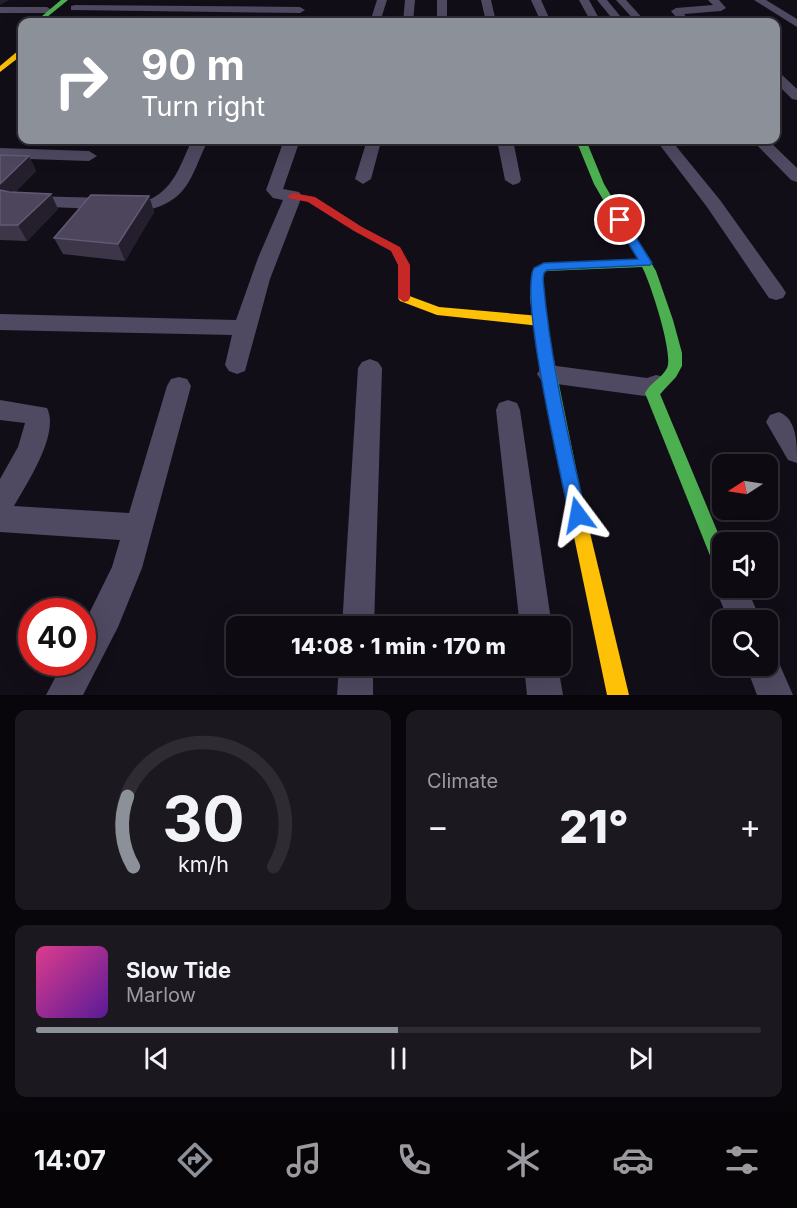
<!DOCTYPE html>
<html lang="en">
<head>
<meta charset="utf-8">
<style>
  :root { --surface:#0e0a12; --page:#1c1820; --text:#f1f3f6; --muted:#9b9a9f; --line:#2e2b32; --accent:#8c9099 }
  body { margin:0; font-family:Inter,sans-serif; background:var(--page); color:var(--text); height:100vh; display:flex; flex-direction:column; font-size:22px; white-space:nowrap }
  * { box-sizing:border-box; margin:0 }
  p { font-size:20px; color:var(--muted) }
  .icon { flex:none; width:33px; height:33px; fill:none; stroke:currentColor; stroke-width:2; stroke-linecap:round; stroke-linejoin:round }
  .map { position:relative; height:695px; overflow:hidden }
  .panel { display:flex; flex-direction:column; gap:15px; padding:15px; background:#08060a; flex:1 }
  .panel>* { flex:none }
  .banner { position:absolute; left:18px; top:18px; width:762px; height:126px; border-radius:12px; box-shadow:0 6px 24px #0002,0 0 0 2px var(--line); background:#8c9099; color:#fff; overflow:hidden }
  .needle { width:39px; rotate:258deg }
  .fabs { position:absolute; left:712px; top:454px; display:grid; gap:12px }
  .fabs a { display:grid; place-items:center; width:66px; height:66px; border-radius:12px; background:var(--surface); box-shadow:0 6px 24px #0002,0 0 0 2px var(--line); font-size:30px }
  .speed { position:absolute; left:18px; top:598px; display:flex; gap:12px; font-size:30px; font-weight:700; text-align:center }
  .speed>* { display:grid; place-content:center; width:78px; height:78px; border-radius:50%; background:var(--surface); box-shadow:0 6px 24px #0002,0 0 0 2px var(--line); line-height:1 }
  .speed .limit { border:9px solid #d22; background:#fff; color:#111 }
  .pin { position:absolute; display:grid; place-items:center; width:51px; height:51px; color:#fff; margin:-26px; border:3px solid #fff; border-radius:50%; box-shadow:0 2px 6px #0007 }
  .me { position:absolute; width:66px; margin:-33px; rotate:347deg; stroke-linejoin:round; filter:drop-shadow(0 0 4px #0008) }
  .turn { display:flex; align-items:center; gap:21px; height:126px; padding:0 24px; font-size:27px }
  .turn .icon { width:78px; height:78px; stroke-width:2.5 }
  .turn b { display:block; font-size:42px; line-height:51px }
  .big { font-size:45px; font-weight:800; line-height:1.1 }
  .panel .tile { flex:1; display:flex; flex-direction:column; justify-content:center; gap:9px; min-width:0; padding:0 21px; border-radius:12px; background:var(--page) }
  .panel .dial { align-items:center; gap:0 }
  .dial svg { height:156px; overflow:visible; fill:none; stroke:var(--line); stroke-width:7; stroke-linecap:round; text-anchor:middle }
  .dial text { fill:var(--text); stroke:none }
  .song { display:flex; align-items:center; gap:18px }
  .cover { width:72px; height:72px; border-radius:9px; background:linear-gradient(135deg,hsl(330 70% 55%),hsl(270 70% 35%)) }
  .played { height:6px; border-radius:3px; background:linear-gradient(90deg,var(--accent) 50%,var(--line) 50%) }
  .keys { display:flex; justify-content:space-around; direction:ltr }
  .heat { display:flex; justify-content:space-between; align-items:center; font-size:33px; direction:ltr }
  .panel .tiles { flex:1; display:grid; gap:15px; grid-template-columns:1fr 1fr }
  .tile:last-child { grid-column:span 2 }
  .trip { position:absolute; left:226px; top:616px; width:345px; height:60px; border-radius:12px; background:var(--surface); box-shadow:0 6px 24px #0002,0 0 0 2px var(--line); font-weight:800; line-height:60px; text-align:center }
  .dock { display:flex; height:96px; justify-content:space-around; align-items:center; background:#060407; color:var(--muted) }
  .dock .icon { width:42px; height:42px }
  .dock .current { color:var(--accent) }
  .dock b { font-size:27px; color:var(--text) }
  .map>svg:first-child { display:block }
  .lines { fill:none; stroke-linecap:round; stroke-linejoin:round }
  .street { fill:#4f4961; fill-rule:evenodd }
  .fast { fill:#4caf50; fill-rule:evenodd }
  .slow { fill:#ffc107; fill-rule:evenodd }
  .jam { fill:#c62828; fill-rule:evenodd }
  .wall { fill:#3d3649 }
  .shaded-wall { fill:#251f2d }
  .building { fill:#4d455c; stroke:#635976; stroke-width:1.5 }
  .route { fill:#1a73e8; stroke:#114b97; stroke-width:1.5 }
</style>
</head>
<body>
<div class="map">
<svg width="797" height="695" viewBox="0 0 797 695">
  <rect width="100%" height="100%" fill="#120e18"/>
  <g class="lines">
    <g class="street">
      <polygon points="377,0 387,0 380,22 370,22"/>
      <polygon points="405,0 415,0 413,22 403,22"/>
      <rect x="437" y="0" width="10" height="22"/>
      <polygon points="481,0 491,0 496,22 486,22"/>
      <polygon points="531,0 541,0 551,22 541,22"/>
      <polygon points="579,0 589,0 601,22 591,22"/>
      <polygon points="597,0 607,0 625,22 615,22"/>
      <polygon points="616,0 626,0 646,22 636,22"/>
      <polygon points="708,0 719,0 726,8 721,11 684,14 690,22 680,22 671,11 676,8 713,5"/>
      <polygon points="754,0 766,0 797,19 797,27"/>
      <polygon points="75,5 300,7 305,10 300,13 71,10 71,6"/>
      <polygon points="0,7 47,7 52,10 47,13 0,13"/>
      <polygon points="776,73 781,74 797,89 797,100 792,99 776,83"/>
      <path d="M192,140H208C190,178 189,201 144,211L26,206L20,205L17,201L20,197L26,196L151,199C175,187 181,163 192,140Z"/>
      <polygon points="284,140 300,140 283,189 299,192 302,196 270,279 245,371 237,374 229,371 225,365 232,335 0,330 0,314 236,320 258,258 283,200 273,198 266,190"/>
      <polygon points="367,140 386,140 380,145 371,179 363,184 355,179"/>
      <polygon points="497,140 513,140 521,180 519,183 513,185 505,180"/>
      <polygon points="656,140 671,140 720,200 783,288 786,293 783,298 776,300 769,298 707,207"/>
      <polygon points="752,140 768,140 797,168 797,182 791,180"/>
      <polygon points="0,148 89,151 97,156 89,161 0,158"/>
      <polygon points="370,359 378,362 382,368 374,627 342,627 358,368 362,362"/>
      <polygon points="549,365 647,378 656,375 664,377 668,384 660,395 652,397 549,383 541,380 537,374 541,368"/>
      <path d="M179,377L187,379L191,386L142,568L118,627L83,695H46L63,663H82V628L112,567L120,540L0,532V479L18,447L25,423L0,420V400L47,408C60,434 27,483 14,506L129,513L167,386L171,379Z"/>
      <polygon points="508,400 517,403 520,410 552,627 520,627 496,410 499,403"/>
      <path d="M779,412C797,419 797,443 797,463L788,460L766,422L770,415Z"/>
      <polygon points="723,576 723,588 747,588 761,621 729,621 715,588 720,577"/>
      <polygon points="768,651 775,654 793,695 757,695 746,666 768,666"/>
      <polygon points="339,666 373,666 373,695 337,695"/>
      <polygon points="524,666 558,666 563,695 527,695"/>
    </g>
    <g class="fast">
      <polygon points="61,0 68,0 41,22 35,22"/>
      <path d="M576,140H586L604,184L656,271L673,320L682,353V366L676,377L660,394L723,545V576L717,573L645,393C650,383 662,378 667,368C674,355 650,281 642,267L547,271L544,273L542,297L547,325L584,508L582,514L576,516L570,514L568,508L533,325L530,297L532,271L544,263L638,260L594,184Z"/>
    </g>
    <g class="slow">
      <polygon points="19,50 22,50 22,55 0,72 0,66"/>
      <polygon points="404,294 439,307 540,316 546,321 540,326 437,315 400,301 398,298"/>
      <polygon points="576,500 582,502 584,508 629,695 607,695 568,508 570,502"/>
    </g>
    <polygon class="jam" points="293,193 315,197 362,227 400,247 410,265 410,298 408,301 404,302 398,298 398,265 391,251 354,231 308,202 289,198 288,196"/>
  </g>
  <g class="wall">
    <polygon points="0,155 29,156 36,171 15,192 51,194 58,209 27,241 0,240"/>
    <polygon points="149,196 154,212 125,261 63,254 54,238"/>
  </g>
  <g class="shaded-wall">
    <polygon points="0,0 9,0 0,5"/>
    <polygon points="29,156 36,171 4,204 0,197 0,184"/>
    <polygon points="51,194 58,209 27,241 18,225"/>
    <polygon points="149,196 154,212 125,261 118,244"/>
  </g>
  <g class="building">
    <polygon points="0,155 29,156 0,184"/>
    <polygon points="0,190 9,192 51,194 18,225 0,225"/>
    <polygon points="91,195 149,196 118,244 54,238"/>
  </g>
  <path class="route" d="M620,216L625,220L652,263L650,265L547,270L544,273L543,279C550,359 568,436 586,515L584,520L578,523L572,520L569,515C561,474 519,297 534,268L544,263L638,259L614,220Z"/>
</svg>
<div class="fabs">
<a><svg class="needle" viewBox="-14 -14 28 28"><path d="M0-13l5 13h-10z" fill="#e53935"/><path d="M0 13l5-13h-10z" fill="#9b9a9f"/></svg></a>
<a><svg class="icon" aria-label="sound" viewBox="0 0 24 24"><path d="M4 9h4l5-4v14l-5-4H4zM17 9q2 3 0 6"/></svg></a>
<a><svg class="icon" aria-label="search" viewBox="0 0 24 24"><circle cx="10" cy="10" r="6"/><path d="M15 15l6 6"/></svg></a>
</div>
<div class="speed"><div class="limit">40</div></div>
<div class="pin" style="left:620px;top:220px;background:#d93025"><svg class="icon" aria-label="arrive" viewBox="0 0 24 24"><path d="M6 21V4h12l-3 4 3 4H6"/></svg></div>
<svg class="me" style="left:578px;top:515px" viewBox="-20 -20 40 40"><path d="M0-17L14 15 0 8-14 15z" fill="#1a73e8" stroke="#fff" stroke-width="4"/></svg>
<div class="trip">14:08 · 1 min · 170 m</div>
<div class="banner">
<div class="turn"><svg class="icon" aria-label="right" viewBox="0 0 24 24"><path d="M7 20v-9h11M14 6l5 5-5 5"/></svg><div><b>90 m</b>Turn right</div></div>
</div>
</div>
<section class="panel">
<div class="tiles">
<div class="tile dial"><svg viewBox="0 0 100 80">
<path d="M14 69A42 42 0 1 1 86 69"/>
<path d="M14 69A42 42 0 0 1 11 33" stroke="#8c9099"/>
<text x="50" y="56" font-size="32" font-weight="700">30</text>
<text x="50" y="72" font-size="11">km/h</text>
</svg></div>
<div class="tile"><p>Climate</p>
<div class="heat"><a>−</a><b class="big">21°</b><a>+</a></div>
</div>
<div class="tile">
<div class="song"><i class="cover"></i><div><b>Slow Tide</b><p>Marlow</p></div></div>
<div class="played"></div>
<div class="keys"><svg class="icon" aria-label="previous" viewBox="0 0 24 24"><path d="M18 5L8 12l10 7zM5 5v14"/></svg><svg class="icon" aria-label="pause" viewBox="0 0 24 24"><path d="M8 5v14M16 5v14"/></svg><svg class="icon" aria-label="next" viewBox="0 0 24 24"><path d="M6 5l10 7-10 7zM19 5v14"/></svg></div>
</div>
</div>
</section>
<nav class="dock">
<b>14:07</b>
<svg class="icon current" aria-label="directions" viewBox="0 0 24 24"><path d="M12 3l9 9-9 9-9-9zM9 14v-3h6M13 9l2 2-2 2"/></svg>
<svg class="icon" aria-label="music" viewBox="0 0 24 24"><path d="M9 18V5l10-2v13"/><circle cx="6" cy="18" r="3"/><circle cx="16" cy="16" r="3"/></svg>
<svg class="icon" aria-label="phone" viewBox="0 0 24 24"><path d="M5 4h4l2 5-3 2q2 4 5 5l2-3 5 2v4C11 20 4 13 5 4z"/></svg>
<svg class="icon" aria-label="climate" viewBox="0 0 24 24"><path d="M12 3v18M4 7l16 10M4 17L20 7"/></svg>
<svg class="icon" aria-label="car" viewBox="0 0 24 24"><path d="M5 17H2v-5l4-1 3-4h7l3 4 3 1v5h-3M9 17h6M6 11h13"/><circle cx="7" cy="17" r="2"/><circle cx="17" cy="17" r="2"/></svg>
<svg class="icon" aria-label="filters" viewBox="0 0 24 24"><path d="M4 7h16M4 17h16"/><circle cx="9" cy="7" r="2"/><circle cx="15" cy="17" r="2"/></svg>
</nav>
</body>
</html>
